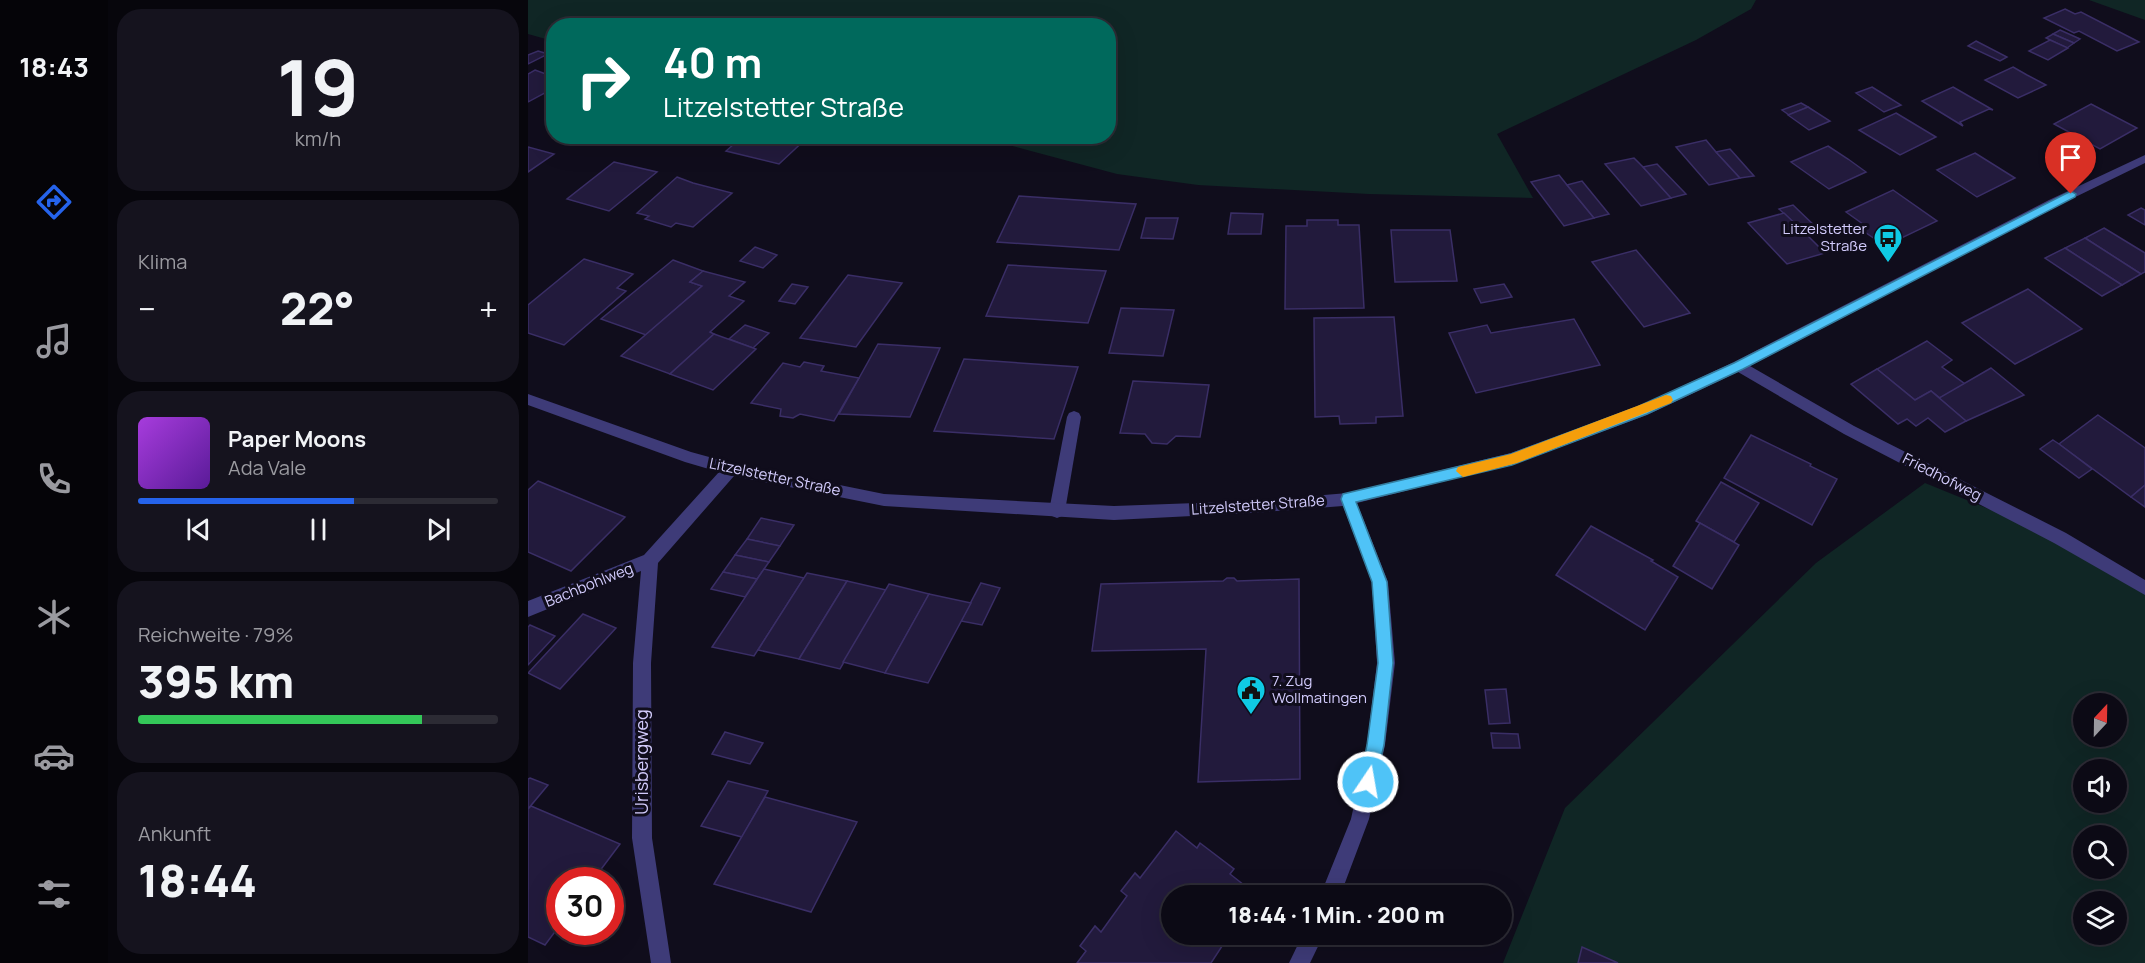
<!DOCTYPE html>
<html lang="de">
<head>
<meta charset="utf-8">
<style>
  :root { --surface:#0c0a15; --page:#15131e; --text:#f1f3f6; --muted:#9a9aa0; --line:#2c2b34; --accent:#2563eb }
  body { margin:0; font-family:Manrope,sans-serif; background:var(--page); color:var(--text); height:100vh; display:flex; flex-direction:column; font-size:22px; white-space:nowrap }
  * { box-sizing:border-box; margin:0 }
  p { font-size:20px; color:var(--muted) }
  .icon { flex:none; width:33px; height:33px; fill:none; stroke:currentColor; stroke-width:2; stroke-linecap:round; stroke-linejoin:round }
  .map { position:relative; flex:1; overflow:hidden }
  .drawer { display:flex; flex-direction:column; gap:9px; padding:9px; background:#07060c; width:420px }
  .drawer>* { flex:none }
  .guide { position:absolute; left:18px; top:18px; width:570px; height:126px; border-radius:24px; box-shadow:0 6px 24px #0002,0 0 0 2px var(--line); background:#00695c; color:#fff; overflow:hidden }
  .needle { width:39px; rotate:22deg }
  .buttons { position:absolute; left:1545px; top:693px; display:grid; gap:12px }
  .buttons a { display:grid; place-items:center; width:54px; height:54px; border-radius:50%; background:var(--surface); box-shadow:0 6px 24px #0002,0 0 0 2px var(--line); font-size:30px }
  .speed { position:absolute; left:18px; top:867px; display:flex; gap:12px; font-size:30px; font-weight:700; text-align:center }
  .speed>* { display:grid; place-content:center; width:78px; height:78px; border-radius:50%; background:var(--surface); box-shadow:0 6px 24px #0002,0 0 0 2px var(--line); line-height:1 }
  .speed .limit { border:9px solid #d22; background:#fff; color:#111 }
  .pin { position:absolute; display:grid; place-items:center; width:51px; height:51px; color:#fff; margin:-62px -26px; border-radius:50% 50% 50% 0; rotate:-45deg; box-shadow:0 0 6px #0007 }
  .pin .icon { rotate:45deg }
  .me { position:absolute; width:66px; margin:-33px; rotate:12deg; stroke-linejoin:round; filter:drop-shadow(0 0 4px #0008) }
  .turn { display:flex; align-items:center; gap:21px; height:126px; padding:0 18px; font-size:27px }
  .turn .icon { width:78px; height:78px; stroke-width:2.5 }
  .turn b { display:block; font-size:42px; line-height:51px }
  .big { font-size:45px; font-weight:800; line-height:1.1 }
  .drawer .widget { flex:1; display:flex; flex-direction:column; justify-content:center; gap:9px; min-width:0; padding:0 21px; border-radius:24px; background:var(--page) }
  .drawer .dial { align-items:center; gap:0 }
  .dial b { font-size:78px; line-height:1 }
  .song { display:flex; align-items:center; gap:18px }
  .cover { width:72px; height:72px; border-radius:9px; background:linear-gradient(135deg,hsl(280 70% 55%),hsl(270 70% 35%)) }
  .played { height:6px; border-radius:3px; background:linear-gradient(90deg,var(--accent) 60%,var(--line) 60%) }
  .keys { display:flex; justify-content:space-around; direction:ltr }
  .heat { display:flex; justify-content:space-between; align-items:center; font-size:33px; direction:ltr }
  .charge { height:9px; border-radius:4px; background:linear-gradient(90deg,#34c759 79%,var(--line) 0) }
  .trip { position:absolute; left:633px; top:885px; width:351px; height:60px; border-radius:30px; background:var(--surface); box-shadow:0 6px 24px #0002,0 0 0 2px var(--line); font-weight:800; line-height:60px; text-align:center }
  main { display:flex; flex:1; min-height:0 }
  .tab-bar { display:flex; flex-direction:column; width:108px; justify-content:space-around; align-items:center; background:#050408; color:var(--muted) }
  .tab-bar .icon { width:42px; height:42px }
  .tab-bar .active { color:var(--accent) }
  .tab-bar b { font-size:27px; color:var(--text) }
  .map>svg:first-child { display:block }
  .green { fill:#102625; fill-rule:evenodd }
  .building { fill:#221a3c; stroke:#3a2e66; stroke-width:1.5 }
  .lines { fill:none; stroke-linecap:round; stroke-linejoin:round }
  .service { fill:#3e3b78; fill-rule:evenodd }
  .minor { fill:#3e3b78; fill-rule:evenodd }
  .route { fill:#4fc3f7; stroke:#337fa1; stroke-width:1.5 }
  .slow { fill:#f59e0b }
  .labels { text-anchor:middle; stroke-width:6; stroke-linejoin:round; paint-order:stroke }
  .poi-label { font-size:15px; fill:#d2cbfc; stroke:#100d1c; text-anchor:end }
  .street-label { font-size:15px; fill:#d2cbfc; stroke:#100d1c }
  .near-street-label { font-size:18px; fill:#d2cbfc; stroke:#100d1c }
</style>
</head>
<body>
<main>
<nav class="tab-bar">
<b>18:43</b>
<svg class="icon active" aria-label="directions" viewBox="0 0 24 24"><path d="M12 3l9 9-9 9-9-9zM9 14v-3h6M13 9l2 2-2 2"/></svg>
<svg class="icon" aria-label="music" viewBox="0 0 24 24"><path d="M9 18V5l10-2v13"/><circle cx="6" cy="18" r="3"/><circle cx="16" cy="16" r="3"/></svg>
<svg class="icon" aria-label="phone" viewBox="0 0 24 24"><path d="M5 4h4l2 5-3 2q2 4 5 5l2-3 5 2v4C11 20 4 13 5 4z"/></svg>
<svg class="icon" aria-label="climate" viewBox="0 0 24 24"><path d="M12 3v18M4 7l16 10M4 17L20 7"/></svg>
<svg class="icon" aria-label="car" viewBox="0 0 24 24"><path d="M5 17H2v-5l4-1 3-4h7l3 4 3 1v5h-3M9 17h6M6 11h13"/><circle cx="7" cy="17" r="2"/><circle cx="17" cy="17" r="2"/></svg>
<svg class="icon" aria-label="filters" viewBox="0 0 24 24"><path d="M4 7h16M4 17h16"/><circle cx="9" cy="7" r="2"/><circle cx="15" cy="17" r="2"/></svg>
</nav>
<section class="drawer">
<div class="widget dial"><b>19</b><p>km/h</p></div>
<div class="widget"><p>Klima</p>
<div class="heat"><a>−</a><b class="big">22°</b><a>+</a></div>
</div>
<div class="widget">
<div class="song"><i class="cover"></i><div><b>Paper Moons</b><p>Ada Vale</p></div></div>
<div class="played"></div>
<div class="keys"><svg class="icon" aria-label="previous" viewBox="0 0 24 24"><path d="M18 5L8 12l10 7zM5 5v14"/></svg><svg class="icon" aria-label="pause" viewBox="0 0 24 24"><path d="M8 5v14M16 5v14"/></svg><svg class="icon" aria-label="next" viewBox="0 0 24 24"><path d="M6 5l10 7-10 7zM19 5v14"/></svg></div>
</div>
<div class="widget"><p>Reichweite · 79%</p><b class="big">395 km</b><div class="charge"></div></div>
<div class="widget"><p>Ankunft</p><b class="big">18:44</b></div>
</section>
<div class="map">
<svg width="1617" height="963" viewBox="0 0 1617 963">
  <rect width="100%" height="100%" fill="#100d1c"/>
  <g class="green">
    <polygon points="0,0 1228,0 1223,9 1168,40 969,134 1005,198 841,194 670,185 589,174 451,137 580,136 580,26 26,26 25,41 0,34"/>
    <polygon points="1561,0 1617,0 1617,20"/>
    <path d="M1397,483L1532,538L1617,588V963H975L1037,808L1288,563ZM1556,704H1588V736H1556ZM1556,770H1588V802H1556ZM1556,836H1588V868H1556ZM1556,902H1588V934H1556Z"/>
  </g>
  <g class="building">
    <polygon points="1537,9 1547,14 1553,12 1611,42 1589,51 1551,31 1546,33 1516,18"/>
    <polygon points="1532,30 1552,39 1546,43 1525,34"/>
    <polygon points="1525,34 1546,43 1539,48 1518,38"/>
    <polygon points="1522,40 1540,48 1520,60 1501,51"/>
    <polygon points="1448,41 1479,57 1472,61 1440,46"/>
    <polygon points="10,51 20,54 0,64 0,55"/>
    <polygon points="1485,67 1499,75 1518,85 1490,98 1457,80"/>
    <polygon points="7,70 26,77 26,88 0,102 0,74"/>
    <polygon points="1344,87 1373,105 1356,112 1328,93"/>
    <polygon points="1425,87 1465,110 1461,109 1432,122 1435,126 1394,101"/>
    <polygon points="1273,103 1280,107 1261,115 1254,110"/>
    <polygon points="1563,104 1609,128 1572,149 1526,124"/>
    <polygon points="1280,107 1302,121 1281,130 1260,115"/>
    <polygon points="1368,113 1408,137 1372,155 1331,130"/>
    <polygon points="139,136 187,136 176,145"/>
    <polygon points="215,136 281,136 251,164 198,151"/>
    <polygon points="1178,140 1188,152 1212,178 1181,185 1148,147"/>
    <polygon points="1300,146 1320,159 1338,172 1301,189 1263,162"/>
    <polygon points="0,147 26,154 0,172"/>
    <polygon points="1202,149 1226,176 1212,178 1188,152"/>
    <polygon points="1447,153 1487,178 1449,197 1409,170"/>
    <polygon points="1106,158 1115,167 1143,198 1113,206 1077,164"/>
    <polygon points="86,162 129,172 81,211 39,199"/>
    <polygon points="1129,164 1158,194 1143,198 1115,167"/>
    <polygon points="1031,175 1039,185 1066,218 1036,226 1003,182"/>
    <polygon points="149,177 165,183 204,193 165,227 148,223 143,227 117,219 121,216 109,213"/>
    <polygon points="1054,181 1081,214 1066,218 1039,185"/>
    <polygon points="1365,190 1409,221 1357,246 1334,230 1339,227 1318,212"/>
    <polygon points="491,196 608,204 591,250 469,242"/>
    <polygon points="1265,205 1293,232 1280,236 1251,209"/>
    <polygon points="1613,208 1617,210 1617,225 1600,215"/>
    <polygon points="703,213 735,214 733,234 700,234"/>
    <polygon points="1256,213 1280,236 1297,253 1259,264 1220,223"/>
    <polygon points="618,218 650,218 645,239 613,238"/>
    <polygon points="779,220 810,220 810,225 831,225 836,308 757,309 758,226 779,226"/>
    <polygon points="1576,228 1617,253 1617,272 1613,274 1557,238"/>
    <polygon points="863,230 922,230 929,281 867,282"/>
    <polygon points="1557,238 1613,274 1594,285 1537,248"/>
    <polygon points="227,247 249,255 235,268 212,261"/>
    <polygon points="1537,248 1594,285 1574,296 1517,258"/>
    <polygon points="1108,250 1162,313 1116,327 1064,262"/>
    <polygon points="56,259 105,274 89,288 98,291 36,345 0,333 0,305"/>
    <polygon points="145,260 175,271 162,282 174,286 118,335 73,319"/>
    <polygon points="480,265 578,271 560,323 458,316"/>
    <polygon points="175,271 217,282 201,296 216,301 182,332 186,334 142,374 93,356 174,286 162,282"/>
    <polygon points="320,275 374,283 328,347 272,338"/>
    <polygon points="264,284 280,287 267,304 251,301"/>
    <polygon points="976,284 984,297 953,303 946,289"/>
    <polygon points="1500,289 1554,329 1487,364 1434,323"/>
    <polygon points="593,308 646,310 635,356 581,353"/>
    <polygon points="866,317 875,416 848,417 848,423 812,424 811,416 787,417 786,318"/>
    <polygon points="1046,319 1072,365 948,393 921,333 959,325 963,333"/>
    <polygon points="217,325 241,333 225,348 201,339"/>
    <polygon points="186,334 228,349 185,390 142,374"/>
    <polygon points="1399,341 1424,360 1414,367 1437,384 1412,398 1403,391 1387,400 1349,369"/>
    <polygon points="350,344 412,348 382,417 311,414"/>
    <polygon points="436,359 550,367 526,439 406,431"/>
    <polygon points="276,362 296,366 293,371 331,378 306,421 272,414 265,418 252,416 253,409 223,403 255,363 272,367"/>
    <polygon points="1463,368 1496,395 1438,421 1411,398"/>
    <polygon points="1349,369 1387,400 1403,391 1438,421 1417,432 1400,418 1388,426 1379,419 1370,424 1323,384"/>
    <polygon points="605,381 681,385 672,437 648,436 639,444 624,443 617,434 592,433"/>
    <polygon points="1570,415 1617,448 1617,485 1603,497 1531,444"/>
    <polygon points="1223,435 1283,464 1282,466 1309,479 1284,525 1196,478"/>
    <polygon points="1525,440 1531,444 1564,469 1551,478 1512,449"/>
    <polygon points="10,481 97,517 43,571 0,552 0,490"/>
    <polygon points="1193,482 1231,503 1206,542 1168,521"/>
    <polygon points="1617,485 1617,507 1603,497"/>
    <polygon points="233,518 266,525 252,546 219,539"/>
    <polygon points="1172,523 1211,545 1184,589 1145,566"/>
    <polygon points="1063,526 1125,560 1123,561 1150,577 1117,630 1028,575"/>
    <polygon points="219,539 252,546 241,562 207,555"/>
    <polygon points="207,555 241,562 229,579 195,572"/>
    <polygon points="236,569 276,578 226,656 184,647"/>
    <polygon points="195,572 229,579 217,597 183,589"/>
    <polygon points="279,573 319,581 271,659 230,650"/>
    <polygon points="699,578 706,578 709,581 771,579 772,779 670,782 678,649 564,651 573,584 695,581"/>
    <polygon points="319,581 358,590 312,669 271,659"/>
    <polygon points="453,583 472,588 454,625 433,621"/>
    <polygon points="361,584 401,594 357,673 315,662"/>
    <polygon points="401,594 443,603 400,683 357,673"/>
    <polygon points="55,614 88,628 32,689 0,673"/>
    <polygon points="2,625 27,636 0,665 0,627"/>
    <polygon points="978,689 982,723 961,724 957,690"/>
    <polygon points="197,732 235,743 222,764 184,754"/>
    <polygon points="963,733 990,734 992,748 965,748"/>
    <polygon points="2,778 20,785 0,809 0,779"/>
    <polygon points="200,781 240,791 214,837 173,826"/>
    <polygon points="237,797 329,822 283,912 186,884"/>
    <polygon points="3,806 92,844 65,880 32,880 32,925 17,945 0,937 0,809"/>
    <polygon points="648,831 669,848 672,843 706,869 702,874 726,893 724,896 644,896 644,934 702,934 683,963 549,963 558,951 552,946 567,926 573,932 599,896 593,891 607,873 612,878"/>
    <polygon points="1054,947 1090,963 1050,963"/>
  </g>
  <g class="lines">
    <polygon class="service" points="546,411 551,413 553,417 537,511 534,516 529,518 524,516 521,511 539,417 541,413"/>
    <g class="minor">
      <polygon points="1617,155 1617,163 1529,206 1222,366 1326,426 1538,533 1617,580 1617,595 1526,543 1316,434 1210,372 1119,415 989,463 829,503 860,582 867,663 857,745 841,819 812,896 792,896 823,819 839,745 849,663 844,582 815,506 723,513 586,520 356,506 206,476 130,563 123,663 124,838 143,963 123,963 104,838 105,663 113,571 0,617 0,601 116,555 191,472 157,462 0,405 0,394 163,452 203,463 356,494 586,506 723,501 820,493 983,453 1109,407 1206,362 1521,200"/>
      <polygon points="775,934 796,934 782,963 761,963"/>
    </g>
  </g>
  <polygon class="route" points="1543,191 1548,194 1547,197 1215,369 1119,414 984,465 828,502 859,582 865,663 856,745 846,788 840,791 834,788 831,782 839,745 850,663 844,582 813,499 815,494 983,454 1109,407 1206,363"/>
  <polygon class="slow" points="1138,395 1143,396 1145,400 1143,403 989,463 935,477 928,471 930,467 983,454"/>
  <defs>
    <g id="bus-pin" transform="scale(1.5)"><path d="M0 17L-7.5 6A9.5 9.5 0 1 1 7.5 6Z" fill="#0fcae4" stroke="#100d1c"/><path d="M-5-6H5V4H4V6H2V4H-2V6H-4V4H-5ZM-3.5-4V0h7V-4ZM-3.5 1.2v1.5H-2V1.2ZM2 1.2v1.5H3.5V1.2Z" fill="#111"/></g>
    <g id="civic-pin" transform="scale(1.5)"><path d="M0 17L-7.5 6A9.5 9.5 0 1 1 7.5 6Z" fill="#0fcae4" stroke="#100d1c"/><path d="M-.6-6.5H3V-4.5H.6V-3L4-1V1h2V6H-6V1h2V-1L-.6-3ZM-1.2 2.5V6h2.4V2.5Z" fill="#111"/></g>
  </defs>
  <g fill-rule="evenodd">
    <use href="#bus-pin" x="1360" y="238"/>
    <use href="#civic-pin" x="723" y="690"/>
  </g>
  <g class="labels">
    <g class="poi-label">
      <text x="1339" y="234">Litzelstetter<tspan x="1339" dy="17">Straße</tspan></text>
      <text x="744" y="686" text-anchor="start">7. Zug<tspan x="744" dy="17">Wollmatingen</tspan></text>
    </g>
    <g class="street-label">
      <text transform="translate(247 477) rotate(12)" y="5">Litzelstetter Straße</text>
      <text transform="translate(1414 477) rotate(27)" y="5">Friedhofweg</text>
      <text transform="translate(730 505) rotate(-4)" y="5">Litzelstetter Straße</text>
      <text transform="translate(61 585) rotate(-22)" y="5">Bachbohlweg</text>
    </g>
    <g class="near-street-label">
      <text transform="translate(114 762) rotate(-90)" y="6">Urisbergweg</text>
    </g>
  </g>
</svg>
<div class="buttons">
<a><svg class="needle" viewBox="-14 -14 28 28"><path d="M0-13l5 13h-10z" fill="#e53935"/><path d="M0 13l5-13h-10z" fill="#9a9aa0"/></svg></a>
<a><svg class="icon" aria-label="sound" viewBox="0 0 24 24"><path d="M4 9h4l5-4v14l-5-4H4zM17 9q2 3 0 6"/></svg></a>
<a><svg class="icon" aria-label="search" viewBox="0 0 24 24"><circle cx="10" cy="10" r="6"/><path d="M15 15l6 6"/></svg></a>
<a><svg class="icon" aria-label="layers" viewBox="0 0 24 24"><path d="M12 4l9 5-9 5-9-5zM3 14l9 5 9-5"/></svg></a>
</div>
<div class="speed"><div class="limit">30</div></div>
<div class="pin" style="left:1543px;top:194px;background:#d93025"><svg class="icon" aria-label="arrive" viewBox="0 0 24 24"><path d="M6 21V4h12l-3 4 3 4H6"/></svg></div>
<svg class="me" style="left:840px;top:782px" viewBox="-20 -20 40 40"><circle r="17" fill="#4fc3f7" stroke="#fff" stroke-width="3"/><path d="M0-11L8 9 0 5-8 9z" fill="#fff"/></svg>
<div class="trip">18:44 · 1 Min. · 200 m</div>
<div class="guide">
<div class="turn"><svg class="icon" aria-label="right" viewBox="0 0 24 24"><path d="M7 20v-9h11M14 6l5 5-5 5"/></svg><div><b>40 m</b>Litzelstetter Straße</div></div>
</div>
</div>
</main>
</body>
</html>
